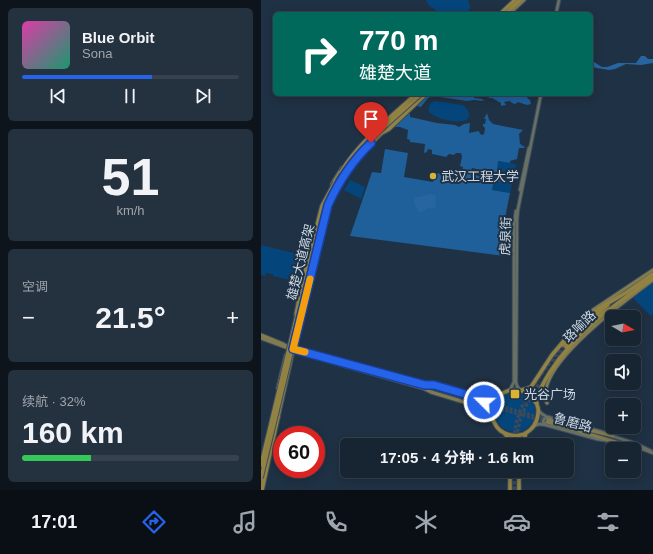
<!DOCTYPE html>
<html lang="zh">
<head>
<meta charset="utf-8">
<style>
  :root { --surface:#172533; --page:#24313f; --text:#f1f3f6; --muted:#9ea5ac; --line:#36424e; --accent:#2563eb }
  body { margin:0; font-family:Helvetica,"Noto Sans SC",sans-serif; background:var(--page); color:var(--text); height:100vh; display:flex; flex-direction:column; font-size:15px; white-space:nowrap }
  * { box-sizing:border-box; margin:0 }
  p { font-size:13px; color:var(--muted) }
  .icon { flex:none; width:22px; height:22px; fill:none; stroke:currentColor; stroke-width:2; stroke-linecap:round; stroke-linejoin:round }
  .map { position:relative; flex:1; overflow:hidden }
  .details { display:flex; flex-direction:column; gap:8px; padding:8px; background:#0d141c; width:261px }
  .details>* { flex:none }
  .guide { position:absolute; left:12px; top:12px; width:320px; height:84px; border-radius:6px; box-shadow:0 2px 10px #0003,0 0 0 1px var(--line); background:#00695c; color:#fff; overflow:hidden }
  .needle { width:26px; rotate:100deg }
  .controls { position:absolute; left:344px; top:310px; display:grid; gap:8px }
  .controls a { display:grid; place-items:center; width:36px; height:36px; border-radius:6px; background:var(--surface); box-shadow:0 2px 10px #0003,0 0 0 1px var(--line); font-size:20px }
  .speed { position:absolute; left:12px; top:426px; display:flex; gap:8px; font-size:20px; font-weight:700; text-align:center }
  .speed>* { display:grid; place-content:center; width:52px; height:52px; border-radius:50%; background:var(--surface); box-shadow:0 2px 10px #0003,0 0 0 1px var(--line); line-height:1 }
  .speed .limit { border:6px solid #d22; background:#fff; color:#111 }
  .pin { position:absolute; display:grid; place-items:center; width:34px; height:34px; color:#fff; margin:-41px -17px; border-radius:50% 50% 50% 0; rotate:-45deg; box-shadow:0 0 4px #0007 }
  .pin .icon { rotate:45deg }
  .me { position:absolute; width:44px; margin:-22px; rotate:293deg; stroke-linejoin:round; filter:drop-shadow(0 0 3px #0008) }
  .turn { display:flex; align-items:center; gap:14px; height:84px; padding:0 20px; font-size:18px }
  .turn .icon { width:52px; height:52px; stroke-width:2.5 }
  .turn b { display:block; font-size:28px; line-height:34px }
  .big { font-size:30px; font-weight:700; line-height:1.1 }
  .details .card { flex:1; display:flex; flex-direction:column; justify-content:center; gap:6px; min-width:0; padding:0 14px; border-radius:6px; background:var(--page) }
  .details .dial { align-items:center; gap:0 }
  .dial b { font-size:52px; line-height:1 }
  .song { display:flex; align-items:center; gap:12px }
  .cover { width:48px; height:48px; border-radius:6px; background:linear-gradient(135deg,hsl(320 70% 55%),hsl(160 70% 35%)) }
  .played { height:4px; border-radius:2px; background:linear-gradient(90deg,var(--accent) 60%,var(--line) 60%) }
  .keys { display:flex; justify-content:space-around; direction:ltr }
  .heat { display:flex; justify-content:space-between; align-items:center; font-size:22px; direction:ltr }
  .charge { height:6px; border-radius:3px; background:linear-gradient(90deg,#34c759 32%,var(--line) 0) }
  .trip { position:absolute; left:79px; top:438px; width:234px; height:40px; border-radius:6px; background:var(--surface); box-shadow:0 2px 10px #0003,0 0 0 1px var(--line); font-weight:700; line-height:40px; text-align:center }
  .menu { display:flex; height:64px; justify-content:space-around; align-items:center; background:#090f14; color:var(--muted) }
  .menu .icon { width:28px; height:28px }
  .menu .active { color:var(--accent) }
  .menu b { font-size:18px; color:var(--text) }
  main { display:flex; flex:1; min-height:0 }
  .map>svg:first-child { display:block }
  .green { fill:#04467b }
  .forest { fill:#1f5f9a }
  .water { fill:#2665a0 }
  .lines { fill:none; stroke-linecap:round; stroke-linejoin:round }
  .primary-tunnel { stroke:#394a5c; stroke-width:3; stroke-dasharray:3 1.5; stroke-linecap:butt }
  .trunk-tunnel { stroke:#394a5c; stroke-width:3.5; stroke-dasharray:3.5 2; stroke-linecap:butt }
  .secondary-casing { stroke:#3e4e5e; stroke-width:4.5 }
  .primary-casing { stroke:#3e4e5e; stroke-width:5 }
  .trunk-casing { stroke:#3e4e5e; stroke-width:5.5 }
  .secondary { stroke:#686f64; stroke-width:2.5 }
  .primary { stroke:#827b50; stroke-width:3 }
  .trunk { stroke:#938343; stroke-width:3.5 }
  .trunk-bridge-casing { stroke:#3e4e5e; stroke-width:5.5; stroke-linecap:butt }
  .trunk-bridge { stroke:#938343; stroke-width:3.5 }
  .route-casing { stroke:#184099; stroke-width:10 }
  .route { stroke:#2563eb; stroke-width:7 }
  .slow { stroke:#f59e0b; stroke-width:7 }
  .poi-dot { fill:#d8b434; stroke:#1f3144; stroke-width:1.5 }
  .labels { text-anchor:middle; stroke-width:4; stroke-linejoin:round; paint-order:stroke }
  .poi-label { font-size:13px; fill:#cbd7e3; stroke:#1f3144; text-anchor:start }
  .street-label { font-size:13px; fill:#cbd7e3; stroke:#1f3144 }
</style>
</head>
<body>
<main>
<section class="details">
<div class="card">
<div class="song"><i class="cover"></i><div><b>Blue Orbit</b><p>Sona</p></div></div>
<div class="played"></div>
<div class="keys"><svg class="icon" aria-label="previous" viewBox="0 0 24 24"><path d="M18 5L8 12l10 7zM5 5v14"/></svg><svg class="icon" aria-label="pause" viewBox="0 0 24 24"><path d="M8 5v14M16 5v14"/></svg><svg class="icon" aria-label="next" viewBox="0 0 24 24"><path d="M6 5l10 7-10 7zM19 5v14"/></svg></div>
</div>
<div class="card dial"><b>51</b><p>km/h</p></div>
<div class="card"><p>空调</p>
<div class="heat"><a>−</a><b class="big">21.5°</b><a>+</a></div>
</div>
<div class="card"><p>续航 · 32%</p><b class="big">160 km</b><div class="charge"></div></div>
</section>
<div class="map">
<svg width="392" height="490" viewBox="0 0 392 490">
  <rect width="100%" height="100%" fill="#1f3144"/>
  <g class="green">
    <path d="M165,0H207L209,7L206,14C192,14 171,15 165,0Z"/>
    <path d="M175,101L201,105C208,108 212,119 202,121C194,123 173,118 168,112C167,106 169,102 175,101Z"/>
    <polygon points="236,161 255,164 249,193 231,190"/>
    <polygon points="89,180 104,187 100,199 83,190"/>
    <polygon points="0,245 44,256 38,282 12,276 12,274 5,273 4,276 0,275"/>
    <polygon points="392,283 392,314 390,316 371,297"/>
    <circle cx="254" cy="412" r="20"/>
  </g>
  <g class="forest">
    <polygon points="168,94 213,94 213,98 221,99 223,101 213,100 206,101 173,96 167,98 160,107 156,106"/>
    <polygon points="226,94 250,96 251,94 268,94 266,98 269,100 270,104 266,105 257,102 254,104 251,103 249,101 243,102 245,105 240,106 240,103 231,98 228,98"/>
    <polygon points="149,113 149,117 176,123 194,125 198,127 203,124 209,123 208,133 218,131 219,134 222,135 223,134 224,128 222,126 222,124 224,124 225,119 223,119 226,113 228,120 232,124 262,130 258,134 259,144 264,147 263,148 258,148 256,159 249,161 249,163 237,161 236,171 241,172 241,182 234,181 234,173 211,168 210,174 233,180 231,190 249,193 244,218 251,219 251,238 246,238 243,256 89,236 111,172 120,173 124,149 147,153 143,177 172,182 173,173 182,174 190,179 190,182 194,183 198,171 201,171 202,167 199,166 201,157 200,153 195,153 193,155 188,154 185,157 171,154 171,150 167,149 166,152 163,153 164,144 149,142 149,140 146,139 147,130 139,127 133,127"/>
  </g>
  <g class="water">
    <polygon points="380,56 384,56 387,59 392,59 392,63 380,65 365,64 354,69 348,70 330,67 330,62 333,62 341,67 346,67 357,63 375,63"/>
    <path d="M169,194L174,195L175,197L174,209L167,208L161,212H158L153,203L154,197C159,198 163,195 169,194Z"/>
  </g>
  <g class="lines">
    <g class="primary-tunnel">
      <polyline points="175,388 285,419"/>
      <polyline points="175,391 286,422"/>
    </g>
    <g class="trunk-tunnel">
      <polyline points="293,362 305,347"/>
      <path d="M256,438C257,416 268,400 279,382"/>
      <path d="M253,445C253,435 254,426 257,417C263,395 288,364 302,345"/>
      <polyline points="253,490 253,471"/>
      <polyline points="255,490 255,471"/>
    </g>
    <g class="secondary-casing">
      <g id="secondary">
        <polyline points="295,14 298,0"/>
        <polyline points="259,190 268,148"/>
        <polyline points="249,390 253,382 253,225 255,211"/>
        <polyline points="259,390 256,386 255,382 256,219 257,209 280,94"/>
        <polyline points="277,410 281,414 286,417 345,433"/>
        <polyline points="284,424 282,422 283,419 288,417"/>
        <polyline points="273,426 278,424 285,425 336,439 368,444 392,453"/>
        <polyline points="351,436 376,444 390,451"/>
      </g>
    </g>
    <g class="primary-casing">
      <g id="primary">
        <polyline points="248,14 263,0"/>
        <polyline points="124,130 143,112"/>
        <polyline points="71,184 81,168"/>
        <polyline points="73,193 91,163 120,134"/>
        <polyline points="332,310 392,270"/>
        <polyline points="0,335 22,344 36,352 162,388 170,392 226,409 231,415"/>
        <polyline points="0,338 27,348"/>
        <polyline points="32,349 164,385 173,385 224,400 230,400 236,397"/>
        <polyline points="167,386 175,388"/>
        <polyline points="17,388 25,355"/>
        <path d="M286,403C271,368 366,299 392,280"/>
        <polyline points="17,418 32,351"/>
        <polyline points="287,420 352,436"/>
        <polyline points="286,422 355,442"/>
        <polyline points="0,486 2,476"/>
      </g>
    </g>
    <g class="trunk-casing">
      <g id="trunk">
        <polyline points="239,14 254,0"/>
        <polyline points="244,14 259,0"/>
        <polyline points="119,134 128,129 165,94"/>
        <polyline points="35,315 41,284"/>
        <polyline points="302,345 323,324 347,305"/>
        <polyline points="305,347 326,324 348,309"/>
        <polyline points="261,390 270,387 291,355 307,336 320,323 339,308 366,292 392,274"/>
        <path d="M275,403C260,375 220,396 233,422C239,436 258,440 269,430C275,425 278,416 277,408C276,405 275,403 276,399C278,390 284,380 289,372C314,333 354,304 392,278"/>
        <polyline points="244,434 249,440 250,445"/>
        <polyline points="261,445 265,433"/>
        <polyline points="249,471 249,490"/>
        <polyline points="1,490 17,417"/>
        <polyline points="258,490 258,471"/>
      </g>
    </g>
    <use href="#secondary" class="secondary"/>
    <use href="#primary" class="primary"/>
    <use href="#trunk" class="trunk"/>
    <g class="trunk-bridge-casing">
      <g id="trunk-bridge">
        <path d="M80,172C98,142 129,118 155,94"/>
        <polyline points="41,284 61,206 74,182"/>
        <polyline points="0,465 36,315"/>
        <path d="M0,478L63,215C67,203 71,191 77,181C97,146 131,121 160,94"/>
      </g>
    </g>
    <use href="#trunk-bridge" class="trunk-bridge"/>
  </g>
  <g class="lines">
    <g class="route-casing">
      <path id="route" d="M110,143C91,161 78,181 67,205L32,349L164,385H173L221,399L223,402"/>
    </g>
    <use href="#route" class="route"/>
    <polyline class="slow" points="44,352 32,349 49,279"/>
  </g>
  <g class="poi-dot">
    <circle cx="172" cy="176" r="4"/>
    <rect x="249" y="389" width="10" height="10" rx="2"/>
  </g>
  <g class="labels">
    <g class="poi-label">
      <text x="180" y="181">武汉工程大学</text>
      <text x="263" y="399">光谷广场</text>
    </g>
    <g class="street-label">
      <text transform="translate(244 236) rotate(-88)" y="5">虎泉街</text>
      <text transform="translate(39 262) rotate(-76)" y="5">雄楚大道高架</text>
      <text transform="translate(318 326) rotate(-44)" y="5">珞喻路</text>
      <text transform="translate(312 422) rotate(15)" y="5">鲁磨路</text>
    </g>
  </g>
</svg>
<div class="controls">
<a><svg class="needle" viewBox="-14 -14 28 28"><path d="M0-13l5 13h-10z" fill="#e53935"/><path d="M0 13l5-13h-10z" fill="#9ea5ac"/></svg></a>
<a><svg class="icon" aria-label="sound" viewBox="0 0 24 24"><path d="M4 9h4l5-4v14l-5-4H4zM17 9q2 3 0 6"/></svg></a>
<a>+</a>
<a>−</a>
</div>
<div class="speed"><div class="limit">60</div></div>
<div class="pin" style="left:110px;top:143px;background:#d93025"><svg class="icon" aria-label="arrive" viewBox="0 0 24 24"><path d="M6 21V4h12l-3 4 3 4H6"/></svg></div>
<svg class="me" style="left:223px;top:402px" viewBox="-20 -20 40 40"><circle r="17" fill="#2563eb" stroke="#fff" stroke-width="3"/><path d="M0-11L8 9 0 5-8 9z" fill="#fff"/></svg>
<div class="trip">17:05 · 4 分钟 · 1.6 km</div>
<div class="guide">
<div class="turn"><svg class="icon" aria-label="right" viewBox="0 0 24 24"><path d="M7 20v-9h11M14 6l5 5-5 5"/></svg><div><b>770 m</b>雄楚大道</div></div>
</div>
</div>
</main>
<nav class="menu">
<b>17:01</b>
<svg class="icon active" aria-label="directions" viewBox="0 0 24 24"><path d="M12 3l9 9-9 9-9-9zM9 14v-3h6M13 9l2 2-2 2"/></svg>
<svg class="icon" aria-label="music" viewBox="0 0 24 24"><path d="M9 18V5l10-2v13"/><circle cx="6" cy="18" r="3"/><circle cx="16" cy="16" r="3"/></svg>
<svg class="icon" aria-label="phone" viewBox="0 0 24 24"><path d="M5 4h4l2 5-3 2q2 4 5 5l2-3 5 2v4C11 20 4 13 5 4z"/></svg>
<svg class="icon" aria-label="climate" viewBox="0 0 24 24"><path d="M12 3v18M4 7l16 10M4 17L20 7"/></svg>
<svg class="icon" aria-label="car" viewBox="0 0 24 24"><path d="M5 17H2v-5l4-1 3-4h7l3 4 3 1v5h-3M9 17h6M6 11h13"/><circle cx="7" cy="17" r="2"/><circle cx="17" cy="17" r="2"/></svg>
<svg class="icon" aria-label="filters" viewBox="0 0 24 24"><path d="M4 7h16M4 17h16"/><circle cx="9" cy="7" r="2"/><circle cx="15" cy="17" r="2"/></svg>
</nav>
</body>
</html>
